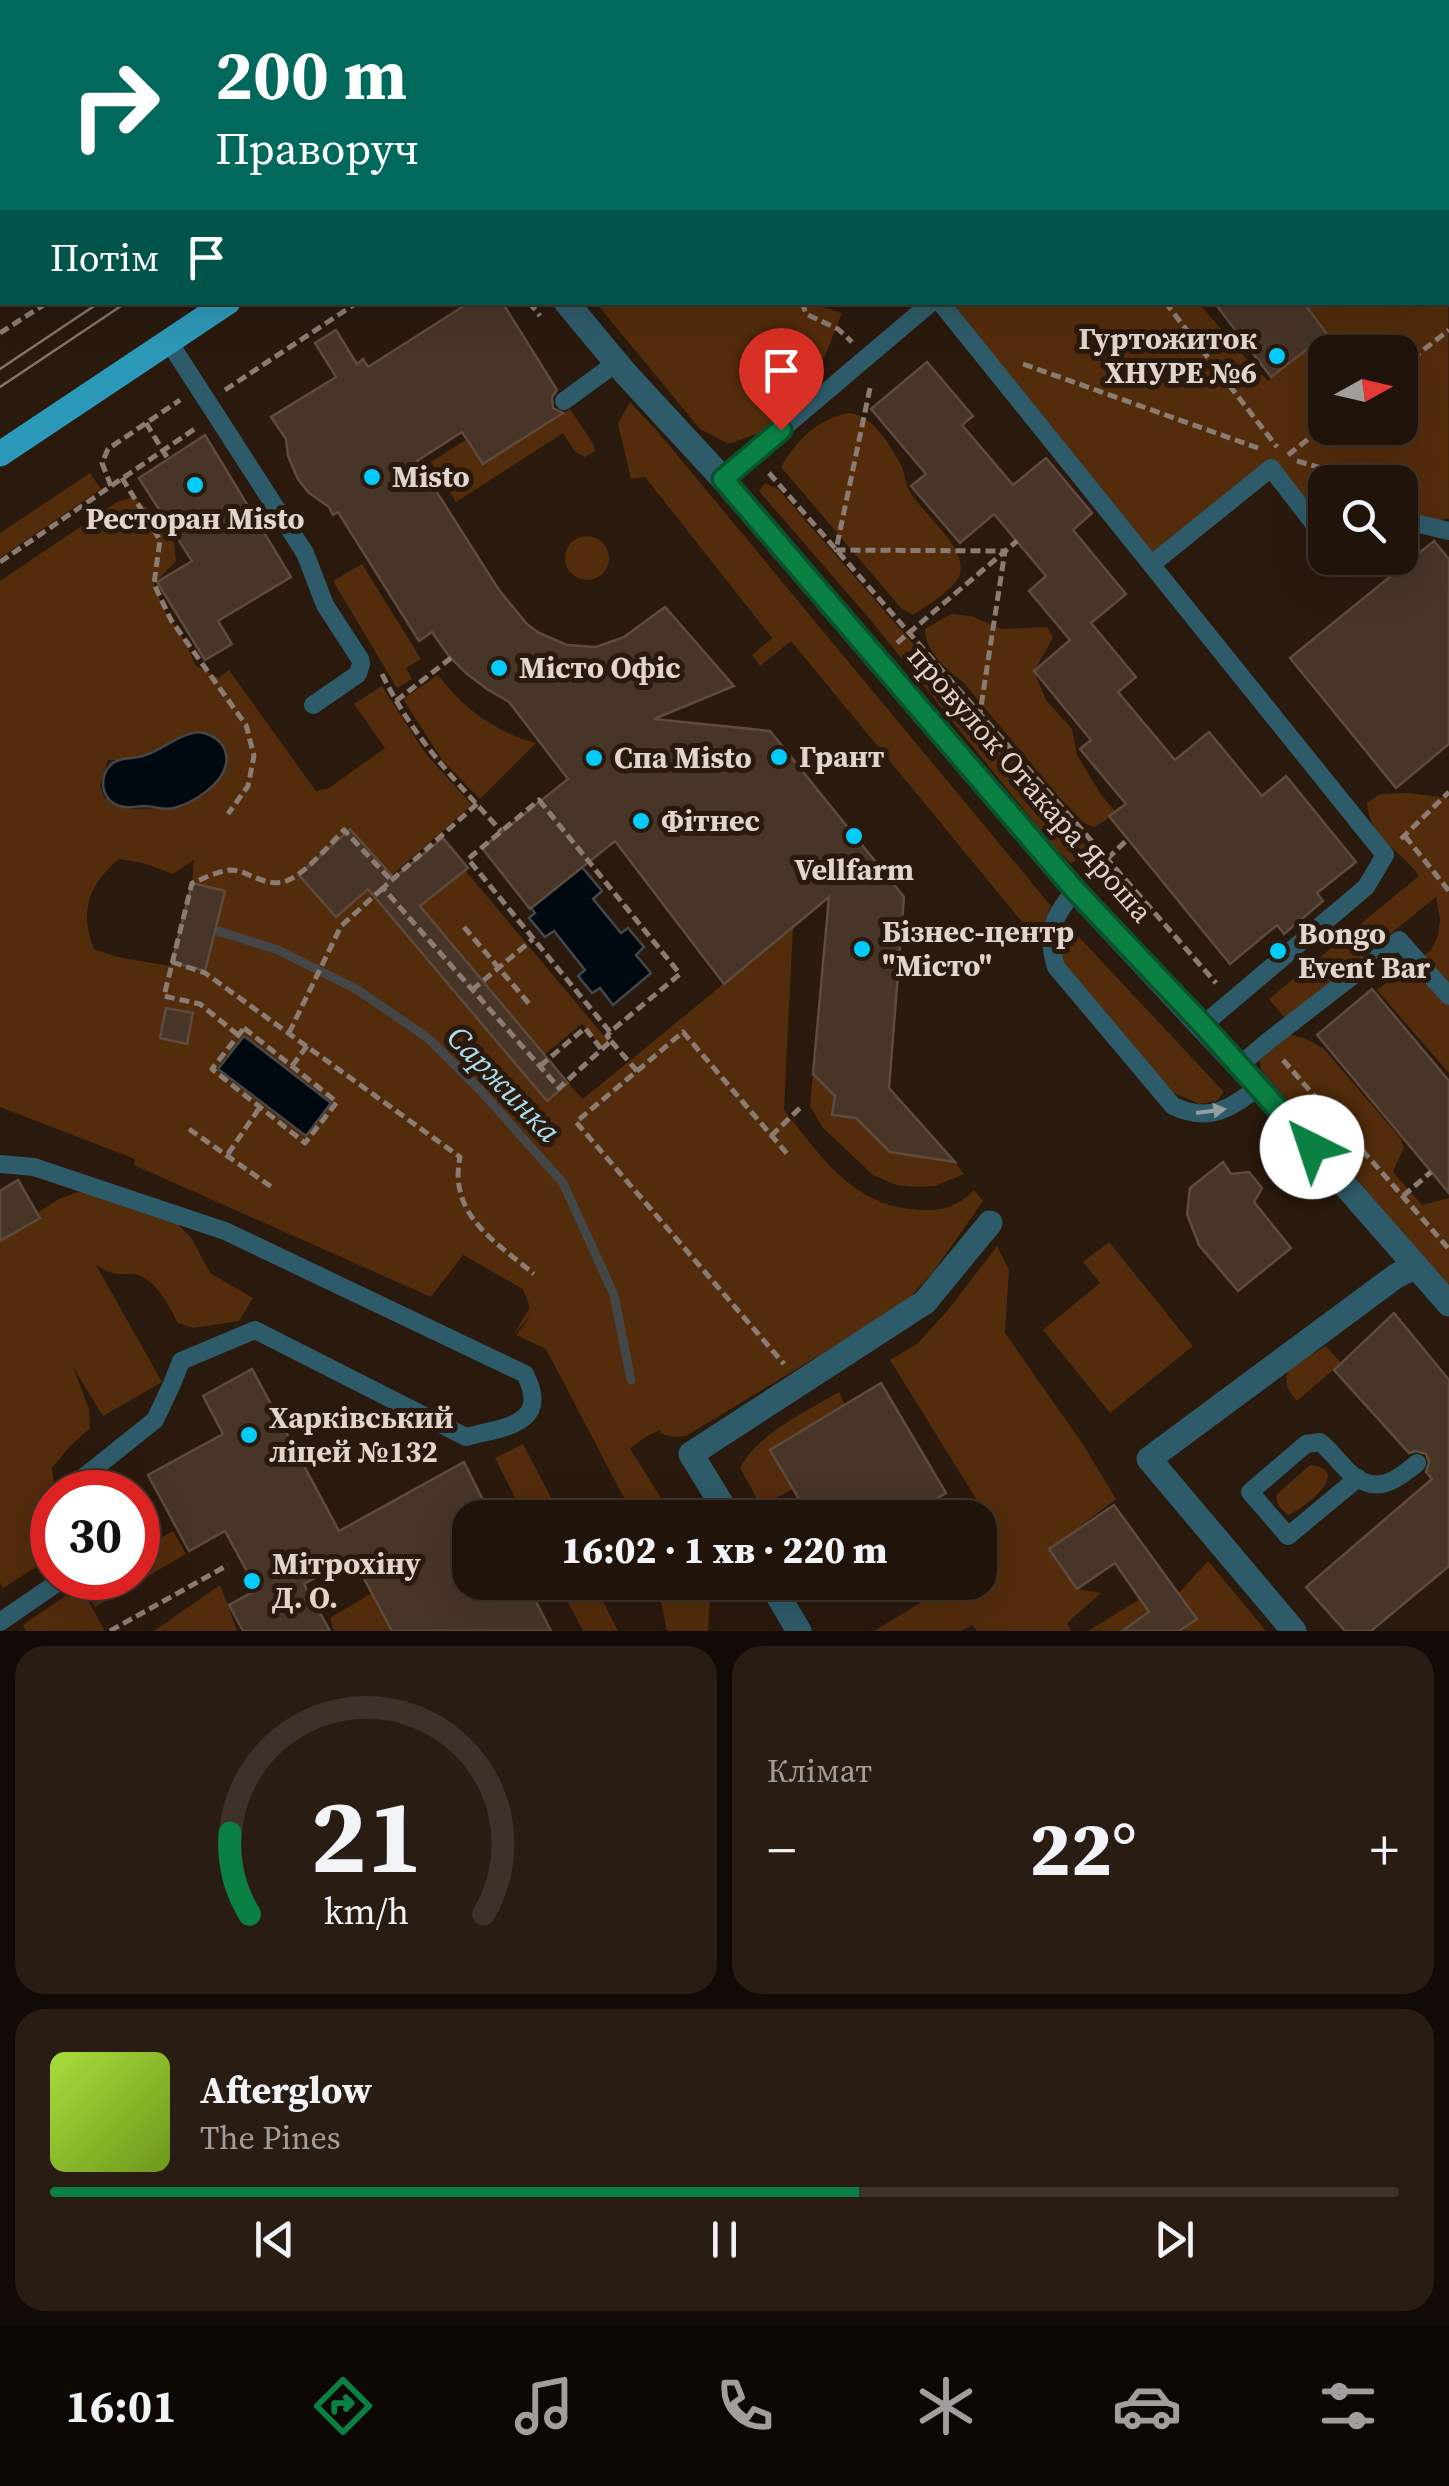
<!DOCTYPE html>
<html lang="uk">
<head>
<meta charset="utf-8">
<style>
  :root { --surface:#20130a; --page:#281c13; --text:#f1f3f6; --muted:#a29e9c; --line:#3d322b; --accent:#0b8043 }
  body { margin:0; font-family:"Source Serif 4",serif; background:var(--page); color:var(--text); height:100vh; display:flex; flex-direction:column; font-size:38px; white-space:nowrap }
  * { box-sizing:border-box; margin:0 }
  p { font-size:32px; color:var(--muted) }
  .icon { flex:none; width:55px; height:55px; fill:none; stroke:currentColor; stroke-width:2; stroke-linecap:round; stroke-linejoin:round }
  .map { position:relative; height:1631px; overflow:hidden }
  .panel { display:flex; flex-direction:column; gap:15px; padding:15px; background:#120a06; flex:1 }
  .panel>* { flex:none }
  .banner { position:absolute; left:0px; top:0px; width:1450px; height:305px; box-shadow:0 10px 40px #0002,0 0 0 2px var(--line); background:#00695c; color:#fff; overflow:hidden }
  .needle { width:65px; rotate:82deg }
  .fabs { position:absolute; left:1308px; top:335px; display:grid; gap:20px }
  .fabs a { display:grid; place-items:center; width:110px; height:110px; border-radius:20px; background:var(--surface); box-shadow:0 10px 40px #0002,0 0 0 2px var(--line); font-size:50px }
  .speed { position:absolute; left:30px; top:1470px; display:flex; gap:20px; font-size:50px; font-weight:700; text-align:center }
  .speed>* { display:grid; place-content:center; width:130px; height:130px; border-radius:50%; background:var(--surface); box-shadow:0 10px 40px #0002,0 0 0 2px var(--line); line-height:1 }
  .speed .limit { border:15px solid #d22; background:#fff; color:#111 }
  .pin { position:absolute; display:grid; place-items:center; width:85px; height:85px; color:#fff; margin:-102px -42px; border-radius:50% 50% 50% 0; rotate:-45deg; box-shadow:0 0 10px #0007 }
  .pin .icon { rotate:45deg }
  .me { position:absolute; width:110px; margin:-55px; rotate:319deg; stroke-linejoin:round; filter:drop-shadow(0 0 8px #0008) }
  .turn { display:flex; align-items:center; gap:35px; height:210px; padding:0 50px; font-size:45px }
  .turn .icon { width:130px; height:130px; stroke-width:2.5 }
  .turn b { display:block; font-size:70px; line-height:85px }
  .then { display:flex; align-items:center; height:95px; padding:0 50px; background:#0003; gap:20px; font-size:38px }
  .big { font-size:75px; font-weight:800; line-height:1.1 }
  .panel .card { flex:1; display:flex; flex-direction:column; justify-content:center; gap:15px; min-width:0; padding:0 35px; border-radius:30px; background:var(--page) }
  .panel .dial { align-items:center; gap:0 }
  .dial svg { height:260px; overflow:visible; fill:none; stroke:var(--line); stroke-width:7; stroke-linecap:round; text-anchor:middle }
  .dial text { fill:var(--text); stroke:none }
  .song { display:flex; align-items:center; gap:30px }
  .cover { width:120px; height:120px; border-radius:15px; background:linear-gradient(135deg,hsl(80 70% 55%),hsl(80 70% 35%)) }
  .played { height:10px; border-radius:5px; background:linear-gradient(90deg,var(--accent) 60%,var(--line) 60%) }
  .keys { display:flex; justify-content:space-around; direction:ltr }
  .heat { display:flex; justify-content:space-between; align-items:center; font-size:55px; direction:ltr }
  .panel .tiles { flex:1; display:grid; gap:15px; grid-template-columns:1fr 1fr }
  .card:last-child { grid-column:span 2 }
  .trip { position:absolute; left:452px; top:1500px; width:545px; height:100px; border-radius:30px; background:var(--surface); box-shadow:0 10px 40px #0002,0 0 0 2px var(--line); font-weight:800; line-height:100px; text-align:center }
  .tabs { display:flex; height:160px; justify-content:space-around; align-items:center; background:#0d0804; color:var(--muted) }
  .tabs .icon { width:70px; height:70px }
  .tabs .active { color:var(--accent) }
  .tabs b { font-size:45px; color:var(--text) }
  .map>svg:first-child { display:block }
  .green { fill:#532c0b; fill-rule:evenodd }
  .water { fill:#00090f; stroke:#444648; stroke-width:2.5 }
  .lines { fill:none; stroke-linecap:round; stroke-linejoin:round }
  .stream { stroke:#444648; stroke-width:9 }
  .building { fill:#473528; stroke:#5e4b3e; stroke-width:2.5 }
  .path { stroke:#8a7c72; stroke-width:5; stroke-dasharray:10 5; stroke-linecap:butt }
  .service { stroke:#2e5b6a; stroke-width:18 }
  .minor { stroke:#2e5b6a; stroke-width:25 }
  .primary { stroke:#2d99b8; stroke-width:25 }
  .tram { stroke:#82746a; stroke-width:2.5 }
  .oneway { fill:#909ea0 }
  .route-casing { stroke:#07532c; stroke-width:25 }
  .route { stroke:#0b8043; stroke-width:18 }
  .poi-dot { fill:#02cbf9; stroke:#2a190d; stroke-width:4 }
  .labels { text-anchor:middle; stroke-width:10; stroke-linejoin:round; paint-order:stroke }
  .poi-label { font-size:30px; font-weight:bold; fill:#e1d5cd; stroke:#2a190d; text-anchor:start }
  .street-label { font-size:30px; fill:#e1d5cd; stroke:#2a190d }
  .water-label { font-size:32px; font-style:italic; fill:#a9dff2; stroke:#2a190d }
</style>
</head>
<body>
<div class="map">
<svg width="1449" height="1631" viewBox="0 0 1449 1631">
  <rect width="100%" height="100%" fill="#2a190d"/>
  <g class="green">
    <path d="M1448,202L1449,519L1446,518L1400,541V482H1325V538L1271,468L1156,561L969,330L955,306V302L1199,303L1249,362L1268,381L1327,335L1303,303L1448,302ZM1325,352H1400V428H1325Z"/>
    <polygon points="807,302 842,313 823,361 820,386 759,433 729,444 700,429 596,303"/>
    <polygon points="630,402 658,432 1051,906 1037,940 791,641 760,666 752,655 772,638 645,477 631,479 618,424"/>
    <polygon points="570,409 594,445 595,451 585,457 575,452 563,433 456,502 431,462 467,439 484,464"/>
    <path d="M849,413C874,416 891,446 902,467C905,474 905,483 909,490C921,513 967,546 960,574C956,589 926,606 913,615L901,608L781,467C796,441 818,418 849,413Z"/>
    <polygon points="90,473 101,489 0,558 0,533"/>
    <polygon points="765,483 778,489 1081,836 1085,846 1080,857 1071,863 1054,847 868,617 759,491"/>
    <path d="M133,497L156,515L174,543L176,561L154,584L164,610L185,641L196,666L219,678L229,670L316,791L329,788L385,748L354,704L382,686L426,754L472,805L391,876L350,830L333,845L547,1100L568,1083L583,1099L793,927L784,1110C824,1160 855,1209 925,1210C944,1211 961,1204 974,1190L983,1201L934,1271L904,1304L686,1436L673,1437L659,1433L661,1430L647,1436L631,1448L629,1447L673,1517H634L546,1349L516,1335L532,1314L514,1334L530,1307L523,1289L463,1255L431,1297L134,1165L135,1159L0,1107V581L117,502ZM184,734L224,749L226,765L201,794L179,808L132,809L104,798L100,785L108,760C137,762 161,749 184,734ZM119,859L143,863L173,874L194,860L192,883L225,892L205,971L172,962L170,966L117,957L94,949C79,912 89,884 119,859Z"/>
    <circle cx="587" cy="558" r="22"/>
    <polygon points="362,564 421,659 406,668 412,679 397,688 333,581"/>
    <path d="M951,614L971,616L1002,629L1047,627L1053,638L1034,671L1046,700L1072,729L1077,755L1102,796L1114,810L1106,820L1094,827L1084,823L1060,798L963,682C947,670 925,652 925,629Z"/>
    <path d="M438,675C464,709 495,732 536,743L480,799L443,761L403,699Z"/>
    <path d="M1408,793L1449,798V1073L1377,990L1431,950L1438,936L1440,919L1436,897L1286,1019L1269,999L1419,876C1399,847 1371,843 1367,803L1380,794Z"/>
    <polygon points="465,870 608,1041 602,1047 582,1024 545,1054 400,881"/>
    <polygon points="1063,920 1224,1092 1217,1101 1199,1104 1172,1092 1060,962 1057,929"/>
    <path d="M1279,1033C1297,1035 1310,1039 1325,1050L1401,1139L1404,1147L1393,1172L1422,1205L1449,1198V1289L1331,1148L1261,1070L1260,1059Z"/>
    <polygon points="813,1074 835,1096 832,1115 856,1118 885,1148 896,1153 955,1162 964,1174 935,1186 918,1187 896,1185 873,1175 823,1128 810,1106"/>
    <path d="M78,1192L133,1204L175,1221L192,1239L210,1273L253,1298L239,1321L193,1328L178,1323C169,1306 156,1279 135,1274C131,1273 123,1275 119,1274C110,1274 103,1269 96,1265L162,1382L103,1416L73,1367L89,1409L90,1428L70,1446L52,1468L55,1492H52V1557L3,1588L0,1582V1236L59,1199Z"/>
    <polygon points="1109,1242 1193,1346 1110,1413 1043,1330 1100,1283 1083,1262"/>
    <polygon points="997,1246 1009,1270 1005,1333 1084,1446 1116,1499 1050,1549 1077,1589 1101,1593 1067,1623 1071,1631 977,1631 972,1625 961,1631 874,1631 948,1586 948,1583 980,1582 980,1530 991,1523 890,1360 917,1344 948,1310"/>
    <path d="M1326,1346L1341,1363L1297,1401C1269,1370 1302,1361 1326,1346Z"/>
    <path d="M839,1392L845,1405L770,1450L793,1489L761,1506L740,1468C760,1432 804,1413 839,1392Z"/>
    <polygon points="523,1444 561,1517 525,1517 495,1458"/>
    <path d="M1310,1465C1354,1469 1305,1509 1288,1515C1281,1509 1275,1504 1277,1494Z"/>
    <polygon points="173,1531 186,1554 95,1607 82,1584 93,1578 138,1578 138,1551"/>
    <polygon points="1208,1561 1266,1631 1088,1631 1140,1599 1150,1611 1179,1593"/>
    <polygon points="558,1583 594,1583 618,1631 583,1631"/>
    <polygon points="657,1583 711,1583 708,1631 667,1631"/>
    <path d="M220,1585C227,1601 231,1615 237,1631H154Z"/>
    <polygon points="80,1586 105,1631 26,1631 23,1625"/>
    <polygon points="372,1593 392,1631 334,1631 330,1618"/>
  </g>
  <g class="water">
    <path d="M199,732C216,735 229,746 226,764C223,784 193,803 174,808C164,811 154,806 144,806C136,806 128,809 120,806C101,801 97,775 113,763C121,757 133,759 143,756C164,750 177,734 199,732Z"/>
    <polygon points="582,867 602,891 593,899 621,933 628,928 644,947 636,955 651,973 613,1005 600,988 592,993 578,976 585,970 554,931 545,937 529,918 535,913 531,908"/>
    <polygon points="244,1036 331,1103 306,1136 218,1069"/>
  </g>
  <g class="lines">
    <polyline class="stream" points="218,931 278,950 358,990 429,1039 481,1091 563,1183 614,1295 631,1380"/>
  </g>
  <g class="building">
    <polygon points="470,302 502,302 557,390 552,397 553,408 563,413 483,464 462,432 417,461 499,590 527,624 539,633 567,645 596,647 624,637 665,607 734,686 654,719 770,731 904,897 889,1088 955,1162 890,1152 856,1118 832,1115 835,1096 813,1074 829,897 724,984 615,841 530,909 482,848 568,779 509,702 487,689 466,673 448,655 432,632 419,641 338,512 333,515 329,507 308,492 298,479 288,456 286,439 271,417 336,377 315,343 336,330 357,364 363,359 368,367"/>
    <polygon points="1214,302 1303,302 1327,334 1271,377"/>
    <polygon points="927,362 973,416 962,425 1013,485 1046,458 1092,513 1073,530 1126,594 1091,623 1136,677 1118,692 1175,760 1209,732 1262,796 1286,776 1356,862 1317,893 1323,901 1284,934 1277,925 1230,964 1109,816 1126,804 1080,749 1091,740 1034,671 1070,640 1029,591 1046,576 994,514 960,543 911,486 926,474 871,409"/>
    <polygon points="205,435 291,577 218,621 232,644 205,660 157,582 192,561 139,478"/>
    <polygon points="1434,541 1449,559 1449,744 1396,788 1290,658"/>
    <polygon points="350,829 394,878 443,838 468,868 420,906 568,1083 547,1101 368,889 336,917 299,875"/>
    <polygon points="192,883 225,891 205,971 172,962"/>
    <polygon points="1372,989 1449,1081 1449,1193 1317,1035"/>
    <polygon points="166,1008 193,1013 187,1044 160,1038"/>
    <polygon points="1223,1162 1231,1174 1249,1172 1262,1188 1254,1202 1291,1248 1238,1291 1199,1245 1187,1214 1190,1188"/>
    <polygon points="18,1180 40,1218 0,1241 0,1191"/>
    <polygon points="1394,1313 1449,1380 1449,1566 1371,1631 1345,1631 1306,1587 1432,1479 1426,1472 1429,1462 1426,1454 1416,1451 1409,1453 1334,1370"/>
    <polygon points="252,1369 339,1531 464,1462 492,1518 470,1518 470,1582 526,1582 551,1631 392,1631 353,1558 304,1584 330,1631 243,1631 229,1605 257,1590 225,1531 189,1551 148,1475 223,1434 203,1396"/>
    <polygon points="881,1383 946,1493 905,1518 810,1518 770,1450"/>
    <polygon points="1114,1505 1197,1619 1179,1631 1122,1631 1149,1612 1115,1563 1077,1589 1049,1549"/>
  </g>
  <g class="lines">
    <g class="path">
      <polyline points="1327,0 1329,2"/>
      <polyline points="471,2 474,0"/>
      <polyline points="529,302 540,316"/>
      <polyline points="802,302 806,314 838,329 852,342"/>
      <polyline points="1165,302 1277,447"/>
      <polyline points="0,333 48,302"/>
      <polyline points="1023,364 1258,448"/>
      <polyline points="1400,368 1449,330"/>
      <polyline points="870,388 836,550 1005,551 980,713"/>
      <polyline points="225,390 358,302"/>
      <polyline points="146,423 168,459"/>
      <polyline points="1288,455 1325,426"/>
      <polyline points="1297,461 1370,482"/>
      <polyline points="769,473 1216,983"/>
      <polyline points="122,478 160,540 154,584 171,620 246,725 254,756 248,786 228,814"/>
      <polyline points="111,486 102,463 108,449 180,400"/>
      <polyline points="1400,491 1416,496"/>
      <polyline points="0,562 196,428"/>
      <polyline points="897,643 1017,541"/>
      <path d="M382,674C413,738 454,779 501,831"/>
      <polyline points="396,701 451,658"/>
      <polygon points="539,800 680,974 610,1032 468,859"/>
      <polyline points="477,804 383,888 559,1088 611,1041 607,1036 610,1032"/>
      <polyline points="1405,836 1449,891"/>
      <polyline points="1401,839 1449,792"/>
      <polyline points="1107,859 1128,839"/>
      <polyline points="464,927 531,1006"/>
      <path d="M172,962L205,973L460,1157C448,1215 496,1242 534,1274"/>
      <polyline points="472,990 533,939"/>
      <polygon points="244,1028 337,1102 305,1143 212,1069"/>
      <polyline points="289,1033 341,926 383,888"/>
      <path d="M238,1035L200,1004L164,996L192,883C203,879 218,871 230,870C248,870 261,886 283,882C303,877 329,845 344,830L391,880"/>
      <polyline points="611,1041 637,1071 576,1122 784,1364"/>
      <polyline points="1283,1060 1449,1249"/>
      <polyline points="292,1066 307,1046"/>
      <polyline points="540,1066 585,1028 602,1050"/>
      <polyline points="637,1071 683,1032 789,1156"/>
      <polyline points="189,1129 273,1188"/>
      <polyline points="771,1136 800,1108"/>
      <polyline points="228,1154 260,1107"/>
      <polyline points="1403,1196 1431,1172"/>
      <polyline points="110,1631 228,1565"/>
    </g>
    <g class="service">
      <polyline points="68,2 74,0"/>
      <polyline points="386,2 389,0"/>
      <polyline points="956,2 959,0"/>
      <polyline points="1236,2 1239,0"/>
      <polyline points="0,35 2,34"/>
      <polyline points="0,97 2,97"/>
      <polyline points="940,302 1385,855 1366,887 1203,1025"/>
      <polyline points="169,342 305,553 325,605 360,659 361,664 358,674 313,705"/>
      <polyline points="564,401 616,363"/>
      <polyline points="723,479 932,302"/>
      <polyline points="1400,526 1406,521 1449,531"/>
      <polyline points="1340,558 1347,566 1359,558"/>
      <polyline points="1152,564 1271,468 1325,538"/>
      <path d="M1075,890C1053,918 1045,931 1056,967L1173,1106C1210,1123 1229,1109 1259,1087"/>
      <polyline points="1240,1065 1267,1042 1399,940 1449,996"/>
      <path d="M0,1164L34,1167L225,1231L525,1374C551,1425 504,1427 466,1437L255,1330L181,1361L172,1384L155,1420L85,1476L93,1492"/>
      <path d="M1358,1478L1288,1536L1250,1492L1306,1444L1320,1442C1331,1451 1338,1461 1348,1471C1374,1496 1395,1482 1417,1463"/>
      <polyline points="0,1622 64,1578"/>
    </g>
    <g class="minor">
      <polyline points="566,302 626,374 723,479 1075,890 1259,1087 1449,1304"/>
      <polyline points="730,1518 691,1454 925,1302 990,1223"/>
      <polyline points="770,1582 799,1631"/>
      <polyline points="1294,1631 1149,1459 1396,1276 1416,1266"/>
    </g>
    <g class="primary">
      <polyline points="675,2 679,0"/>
      <polyline points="0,454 228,302"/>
    </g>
    <g class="tram">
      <polyline points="533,2 537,0"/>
      <polyline points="560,2 564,0"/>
      <polyline points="0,123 2,124"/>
      <polyline points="0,147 2,148"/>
      <polyline points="0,369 100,302"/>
      <polyline points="0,387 127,302"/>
    </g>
  </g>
  <defs><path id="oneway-solid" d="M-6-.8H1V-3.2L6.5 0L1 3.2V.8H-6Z" transform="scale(2.5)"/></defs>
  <use class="oneway" href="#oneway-solid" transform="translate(1211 1111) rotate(-8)"/>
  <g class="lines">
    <g class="route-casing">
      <polyline id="route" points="781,430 723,479 1075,890 1203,1025 1312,1147"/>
    </g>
    <use href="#route" class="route"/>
  </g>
  <g class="poi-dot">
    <circle cx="1277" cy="356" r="10"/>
    <circle cx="372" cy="477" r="10"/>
    <circle cx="195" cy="485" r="10"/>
    <circle cx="499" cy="668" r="10"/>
    <circle cx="779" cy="757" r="10"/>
    <circle cx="594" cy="758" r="10"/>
    <circle cx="641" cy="821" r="10"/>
    <circle cx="854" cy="836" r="10"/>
    <circle cx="862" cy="949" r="10"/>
    <circle cx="1278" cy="951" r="10"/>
    <circle cx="249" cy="1435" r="10"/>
    <circle cx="252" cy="1581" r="10"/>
  </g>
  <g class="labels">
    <g class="poi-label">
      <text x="1257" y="349" text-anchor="end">Гуртожиток<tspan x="1257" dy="34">ХНУРЕ №6</tspan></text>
      <text x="392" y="487">Misto</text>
      <text x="195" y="529" text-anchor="middle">Ресторан Misto</text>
      <text x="519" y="678">Місто Офіс</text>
      <text x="799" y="767">Грант</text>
      <text x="614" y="768">Спа Misto</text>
      <text x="661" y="831">Фітнес</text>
      <text x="854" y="880" text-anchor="middle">Vellfarm</text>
      <text x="882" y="942">Бізнес-центр<tspan x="882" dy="34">"Місто"</tspan></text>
      <text x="1298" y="944">Bongo<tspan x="1298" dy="34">Event Bar</tspan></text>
      <text x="269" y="1428">Харківський<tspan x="269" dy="34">ліцей №132</tspan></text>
      <text x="272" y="1574">Мітрохіну<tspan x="272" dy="34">Д. О.</tspan></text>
    </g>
    <g class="street-label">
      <text transform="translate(1030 784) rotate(49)" y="10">провулок Отакара Яроша</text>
    </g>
    <g class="water-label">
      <text transform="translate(504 1084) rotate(46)" y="11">Саржинка</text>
    </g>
  </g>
</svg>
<div class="fabs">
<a><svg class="needle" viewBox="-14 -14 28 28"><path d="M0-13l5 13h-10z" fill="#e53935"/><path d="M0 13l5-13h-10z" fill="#a29e9c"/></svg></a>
<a><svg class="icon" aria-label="search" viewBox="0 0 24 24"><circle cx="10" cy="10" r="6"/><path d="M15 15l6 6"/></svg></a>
</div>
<div class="speed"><div class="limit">30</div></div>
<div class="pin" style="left:781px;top:430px;background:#d93025"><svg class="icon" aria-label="arrive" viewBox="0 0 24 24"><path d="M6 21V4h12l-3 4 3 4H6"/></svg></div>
<svg class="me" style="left:1312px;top:1147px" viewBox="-20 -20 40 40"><circle r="19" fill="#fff"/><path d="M0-13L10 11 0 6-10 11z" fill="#0b8043"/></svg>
<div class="trip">16:02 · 1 хв · 220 m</div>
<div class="banner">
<div class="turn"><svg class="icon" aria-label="right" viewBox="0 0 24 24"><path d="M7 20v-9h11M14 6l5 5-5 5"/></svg><div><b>200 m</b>Праворуч</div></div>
<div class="then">Потім<svg class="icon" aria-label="arrive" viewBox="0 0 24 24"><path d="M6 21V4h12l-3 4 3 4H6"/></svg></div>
</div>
</div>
<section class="panel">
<div class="tiles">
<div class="card dial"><svg viewBox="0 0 100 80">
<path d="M14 69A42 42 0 1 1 86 69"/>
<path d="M14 69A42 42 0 0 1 8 44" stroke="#0b8043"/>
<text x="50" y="56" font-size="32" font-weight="700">21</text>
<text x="50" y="72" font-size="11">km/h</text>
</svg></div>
<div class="card"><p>Клімат</p>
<div class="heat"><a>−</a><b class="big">22°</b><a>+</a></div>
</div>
<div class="card">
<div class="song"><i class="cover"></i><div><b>Afterglow</b><p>The Pines</p></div></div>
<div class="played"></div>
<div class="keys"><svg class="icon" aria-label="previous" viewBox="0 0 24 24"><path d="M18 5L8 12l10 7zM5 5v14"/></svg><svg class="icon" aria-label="pause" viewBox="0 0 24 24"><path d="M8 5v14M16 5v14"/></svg><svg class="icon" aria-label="next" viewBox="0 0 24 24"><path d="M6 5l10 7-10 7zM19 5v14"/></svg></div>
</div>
</div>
</section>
<nav class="tabs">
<b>16:01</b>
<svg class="icon active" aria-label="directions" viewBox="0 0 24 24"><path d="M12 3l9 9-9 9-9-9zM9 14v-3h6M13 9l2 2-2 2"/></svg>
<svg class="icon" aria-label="music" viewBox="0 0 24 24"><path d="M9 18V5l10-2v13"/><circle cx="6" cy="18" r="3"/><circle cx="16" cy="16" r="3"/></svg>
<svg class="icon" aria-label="phone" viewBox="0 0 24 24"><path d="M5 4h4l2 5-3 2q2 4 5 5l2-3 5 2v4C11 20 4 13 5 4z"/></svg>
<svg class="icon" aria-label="climate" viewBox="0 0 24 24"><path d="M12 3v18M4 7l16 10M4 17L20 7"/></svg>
<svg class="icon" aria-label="car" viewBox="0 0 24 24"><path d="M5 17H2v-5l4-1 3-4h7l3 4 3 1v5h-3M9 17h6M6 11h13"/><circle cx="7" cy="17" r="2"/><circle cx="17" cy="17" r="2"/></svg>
<svg class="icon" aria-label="filters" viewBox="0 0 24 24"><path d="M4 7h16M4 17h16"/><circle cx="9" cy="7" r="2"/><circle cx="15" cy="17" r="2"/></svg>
</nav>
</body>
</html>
